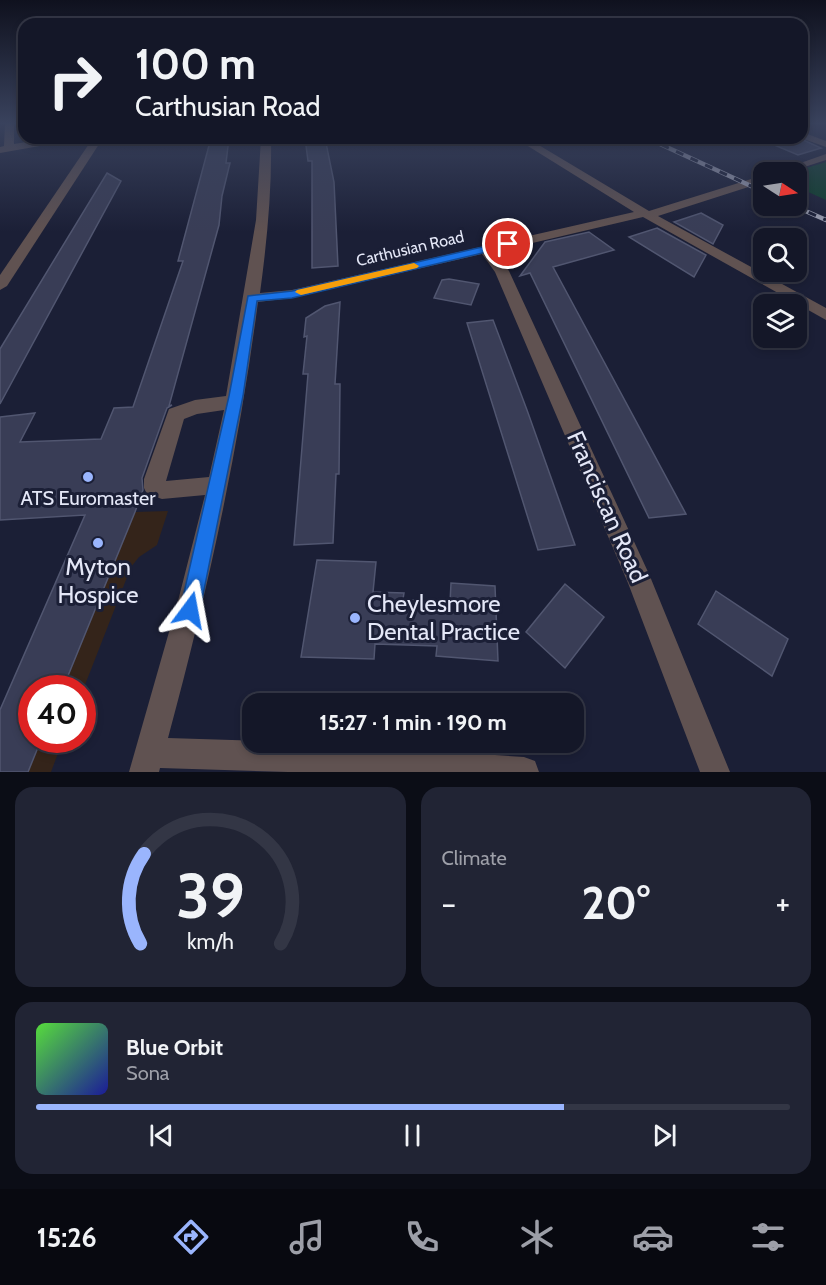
<!DOCTYPE html>
<html lang="en">
<head>
<meta charset="utf-8">
<style>
  :root { --surface:#141728; --page:#212434; --text:#f1f3f6; --muted:#9d9fa8; --line:#333645; --accent:#9ab5fd }
  body { margin:0; font-family:Cabin,sans-serif; background:var(--page); color:var(--text); height:100vh; display:flex; flex-direction:column; font-size:22px; white-space:nowrap }
  * { box-sizing:border-box; margin:0 }
  p { font-size:20px; color:var(--muted) }
  .icon { flex:none; width:33px; height:33px; fill:none; stroke:currentColor; stroke-width:2; stroke-linecap:round; stroke-linejoin:round }
  .map { position:relative; height:772px; overflow:hidden }
  .side { display:flex; flex-direction:column; gap:15px; padding:15px; background:#0b0d16; flex:1 }
  .side>* { flex:none }
  .top-card { position:absolute; left:18px; top:18px; width:790px; height:126px; border-radius:18px; box-shadow:0 3px 9px #0003,0 0 0 2px var(--line); background:#141728; color:var(--text); overflow:hidden }
  .needle { width:39px; rotate:102deg }
  .controls { position:absolute; left:753px; top:162px; display:grid; gap:12px }
  .controls a { display:grid; place-items:center; width:54px; height:54px; border-radius:12px; background:var(--surface); box-shadow:0 3px 9px #0003,0 0 0 2px var(--line); font-size:30px }
  .speed { position:absolute; left:18px; top:675px; display:flex; gap:12px; font-size:30px; font-weight:700; text-align:center }
  .speed>* { display:grid; place-content:center; width:78px; height:78px; border-radius:50%; background:var(--surface); box-shadow:0 3px 9px #0003,0 0 0 2px var(--line); line-height:1 }
  .speed .limit { border:9px solid #d22; background:#fff; color:#111 }
  .pin { position:absolute; display:grid; place-items:center; width:51px; height:51px; color:#fff; margin:-26px; border:3px solid #fff; border-radius:50%; box-shadow:0 2px 6px #0007 }
  .me { position:absolute; width:66px; margin:-33px; rotate:13deg; stroke-linejoin:round; filter:drop-shadow(0 0 4px #0008) }
  .turn { display:flex; align-items:center; gap:21px; height:126px; padding:0 18px; font-size:27px }
  .turn .icon { width:78px; height:78px; stroke-width:2.5 }
  .turn b { display:block; font-size:42px; line-height:51px }
  .big { font-size:45px; font-weight:700; line-height:1.1 }
  .side .widget { flex:1; display:flex; flex-direction:column; justify-content:center; gap:9px; min-width:0; padding:0 21px; border-radius:18px; background:var(--page) }
  .side .dial { align-items:center; gap:0 }
  .dial svg { height:156px; overflow:visible; fill:none; stroke:var(--line); stroke-width:7; stroke-linecap:round; text-anchor:middle }
  .dial text { fill:var(--text); stroke:none }
  .song { display:flex; align-items:center; gap:18px }
  .cover { width:72px; height:72px; border-radius:9px; background:linear-gradient(135deg,hsl(110 70% 55%),hsl(240 70% 35%)) }
  .played { height:6px; border-radius:3px; background:linear-gradient(90deg,var(--accent) 70%,var(--line) 70%) }
  .keys { display:flex; justify-content:space-around; direction:ltr }
  .heat { display:flex; justify-content:space-between; align-items:center; font-size:33px; direction:ltr }
  .side .tiles { flex:1; display:grid; gap:15px; grid-template-columns:1fr 1fr }
  .widget:last-child { grid-column:span 2 }
  .trip { position:absolute; left:242px; top:693px; width:342px; height:60px; border-radius:18px; background:var(--surface); box-shadow:0 3px 9px #0003,0 0 0 2px var(--line); font-weight:700; line-height:60px; text-align:center }
  .dock { display:flex; height:96px; justify-content:space-around; align-items:center; background:#080910; color:var(--muted) }
  .dock .icon { width:42px; height:42px }
  .dock .selected { color:var(--accent) }
  .dock b { font-size:27px; color:var(--text) }
  .map>svg:first-child { display:block }
  .commercial { fill:#34241a }
  .green { fill:#0d402b }
  .building { fill:#393d56; stroke:#515670; stroke-width:1.5 }
  .lines { fill:none; stroke-linecap:round; stroke-linejoin:round }
  .minor { fill:#605251; fill-rule:evenodd }
  .rail-casing { stroke:#9fa2b4; stroke-width:4.5 }
  .rail { stroke:#1b1f36; stroke-width:3; stroke-dasharray:8; stroke-linecap:butt }
  .route { fill:#1a73e8; stroke:#114b97; stroke-width:1.5 }
  .slow { fill:#f59e0b }
  .poi-dot { fill:#9ab5fd; stroke:#1b1f36; stroke-width:2 }
  .labels { text-anchor:middle; stroke-width:6; stroke-linejoin:round; paint-order:stroke }
  .far-street-label { font-size:16px; fill:#e4e7f7; stroke:#1b1f36 }
  .poi-label { font-size:20px; fill:#e4e7f7; stroke:#1b1f36 }
  .near-street-label { font-size:24px; fill:#e4e7f7; stroke:#1b1f36 }
  .near-poi-label { font-size:24px; fill:#e4e7f7; stroke:#1b1f36 }
</style>
</head>
<body>
<div class="map">
<svg width="826" height="772" viewBox="0 0 826 772">
  <rect width="100%" height="100%" fill="#1b1f36"/>
  <g class="commercial">
    <polygon points="168,511 157,545 139,557 131,567 83,690 63,688 135,512"/>
    <polygon points="41,740 63,740 51,772 28,772"/>
  </g>
  <polygon class="green" points="826,162 826,200 797,187 796,172 793,172"/>
  <g class="building">
    <polygon points="211,138 229,138 226,163 230,163 222,196 219,225 169,406 172,405 167,408 142,478 143,490 135,512 63,688 32,688 32,740 41,740 28,772 0,772 0,710 85,515 0,520 0,417 35,413 20,442 101,439 114,408 133,407 183,261 178,261"/>
    <polygon points="305,138 325,138 334,182 338,266 312,268 312,161 308,161"/>
    <polygon points="782,138 799,138 821,148 798,155 767,142"/>
    <polygon points="107,173 121,181 0,404 0,349"/>
    <polygon points="701,213 723,225 713,244 674,222"/>
    <polygon points="657,228 706,255 694,277 629,237"/>
    <polygon points="589,232 614,250 553,267 686,514 649,518 530,273 520,276 545,242"/>
    <polygon points="449,279 479,284 471,305 434,298 442,280"/>
    <polygon points="340,302 335,384 340,384 339,474 336,474 333,543 294,545 308,374 303,374 307,336 304,337 306,318 325,306"/>
    <polygon points="493,320 527,410 575,545 538,550 467,323"/>
    <polygon points="317,560 376,562 373,592 404,593 403,599 450,603 451,583 495,586 498,661 436,656 437,646 375,644 374,659 301,657"/>
    <polygon points="565,584 604,617 565,668 526,632"/>
    <polygon points="716,591 788,639 772,676 698,624"/>
  </g>
  <g class="lines">
    <g class="minor">
      <polygon points="5,124 14,124 14,144 51,138 73,138 68,141 0,153 0,147 4,146"/>
      <polygon points="802,132 826,141 826,147 801,138"/>
      <polygon points="93,138 103,138 7,286 0,290 0,275"/>
      <path d="M261,138H271C272,190 267,241 260,293L292,290L634,212L515,138H527L649,211L764,175V182L658,216L826,308V320L643,217L494,252L509,271L649,574L730,772H700L628,583L495,272L482,254L292,298L258,302C239,449 207,594 168,738L299,742L524,757L535,761L539,772H288L160,768L159,772H129L179,597L205,495L162,499L147,494L144,488V479L169,409L195,400L226,396L256,220ZM224,410L209,477L166,481L184,419L197,414Z"/>
      <polygon points="826,154 826,160 789,172 775,172"/>
    </g>
    <g class="rail-casing">
      <g id="rail">
        <polyline points="647,138 764,192"/>
        <polyline points="794,206 826,220"/>
      </g>
    </g>
    <use href="#rail" class="rail"/>
  </g>
  <linearGradient id="sky" x2="0" y2="1"><stop stop-color="#0f111e"/><stop offset="0.53" stop-color="#39425d"/><stop offset="1" stop-color="#39425d" stop-opacity="0"/></linearGradient>
  <rect width="826" height="232" fill="url(#sky)"/>
  <polygon class="route" points="508,241 513,244 512,246 292,298 257,301 243,396 200,610 197,617 190,620 183,617 180,610 229,396 248,296 292,291"/>
  <polygon class="slow" points="414,263 419,266 417,268 301,295 295,292 297,290"/>
  <g class="poi-dot">
    <circle cx="88" cy="477" r="6"/>
    <circle cx="98" cy="543" r="6"/>
    <circle cx="355" cy="618" r="6"/>
  </g>
  <g class="labels">
    <g class="far-street-label">
      <text transform="translate(410 248) rotate(-13)" y="6">Carthusian Road</text>
    </g>
    <g class="poi-label">
      <text x="88" y="505">ATS Euromaster</text>
    </g>
    <g class="near-street-label">
      <text transform="translate(607 507) rotate(66)" y="8">Franciscan Road</text>
    </g>
    <g class="near-poi-label">
      <text x="98" y="575">Myton<tspan x="98" dy="28">Hospice</tspan></text>
      <text x="367" y="612" text-anchor="start">Cheylesmore<tspan x="367" dy="28">Dental Practice</tspan></text>
    </g>
  </g>
</svg>
<div class="controls">
<a><svg class="needle" viewBox="-14 -14 28 28"><path d="M0-13l5 13h-10z" fill="#e53935"/><path d="M0 13l5-13h-10z" fill="#9d9fa8"/></svg></a>
<a><svg class="icon" aria-label="search" viewBox="0 0 24 24"><circle cx="10" cy="10" r="6"/><path d="M15 15l6 6"/></svg></a>
<a><svg class="icon" aria-label="layers" viewBox="0 0 24 24"><path d="M12 4l9 5-9 5-9-5zM3 14l9 5 9-5"/></svg></a>
</div>
<div class="speed"><div class="limit">40</div></div>
<div class="pin" style="left:508px;top:244px;background:#d93025"><svg class="icon" aria-label="arrive" viewBox="0 0 24 24"><path d="M6 21V4h12l-3 4 3 4H6"/></svg></div>
<svg class="me" style="left:190px;top:610px" viewBox="-20 -20 40 40"><path d="M0-17L14 15 0 8-14 15z" fill="#1a73e8" stroke="#fff" stroke-width="4"/></svg>
<div class="trip">15:27 · 1 min · 190 m</div>
<div class="top-card">
<div class="turn"><svg class="icon" aria-label="right" viewBox="0 0 24 24"><path d="M7 20v-9h11M14 6l5 5-5 5"/></svg><div><b>100 m</b>Carthusian Road</div></div>
</div>
</div>
<section class="side">
<div class="tiles">
<div class="widget dial"><svg viewBox="0 0 100 80">
<path d="M14 69A42 42 0 1 1 86 69"/>
<path d="M14 69A42 42 0 0 1 16 23" stroke="#9ab5fd"/>
<text x="50" y="56" font-size="32" font-weight="700">39</text>
<text x="50" y="72" font-size="11">km/h</text>
</svg></div>
<div class="widget"><p>Climate</p>
<div class="heat"><a>−</a><b class="big">20°</b><a>+</a></div>
</div>
<div class="widget">
<div class="song"><i class="cover"></i><div><b>Blue Orbit</b><p>Sona</p></div></div>
<div class="played"></div>
<div class="keys"><svg class="icon" aria-label="previous" viewBox="0 0 24 24"><path d="M18 5L8 12l10 7zM5 5v14"/></svg><svg class="icon" aria-label="pause" viewBox="0 0 24 24"><path d="M8 5v14M16 5v14"/></svg><svg class="icon" aria-label="next" viewBox="0 0 24 24"><path d="M6 5l10 7-10 7zM19 5v14"/></svg></div>
</div>
</div>
</section>
<nav class="dock">
<b>15:26</b>
<svg class="icon selected" aria-label="directions" viewBox="0 0 24 24"><path d="M12 3l9 9-9 9-9-9zM9 14v-3h6M13 9l2 2-2 2"/></svg>
<svg class="icon" aria-label="music" viewBox="0 0 24 24"><path d="M9 18V5l10-2v13"/><circle cx="6" cy="18" r="3"/><circle cx="16" cy="16" r="3"/></svg>
<svg class="icon" aria-label="phone" viewBox="0 0 24 24"><path d="M5 4h4l2 5-3 2q2 4 5 5l2-3 5 2v4C11 20 4 13 5 4z"/></svg>
<svg class="icon" aria-label="climate" viewBox="0 0 24 24"><path d="M12 3v18M4 7l16 10M4 17L20 7"/></svg>
<svg class="icon" aria-label="car" viewBox="0 0 24 24"><path d="M5 17H2v-5l4-1 3-4h7l3 4 3 1v5h-3M9 17h6M6 11h13"/><circle cx="7" cy="17" r="2"/><circle cx="17" cy="17" r="2"/></svg>
<svg class="icon" aria-label="filters" viewBox="0 0 24 24"><path d="M4 7h16M4 17h16"/><circle cx="9" cy="7" r="2"/><circle cx="15" cy="17" r="2"/></svg>
</nav>
</body>
</html>
